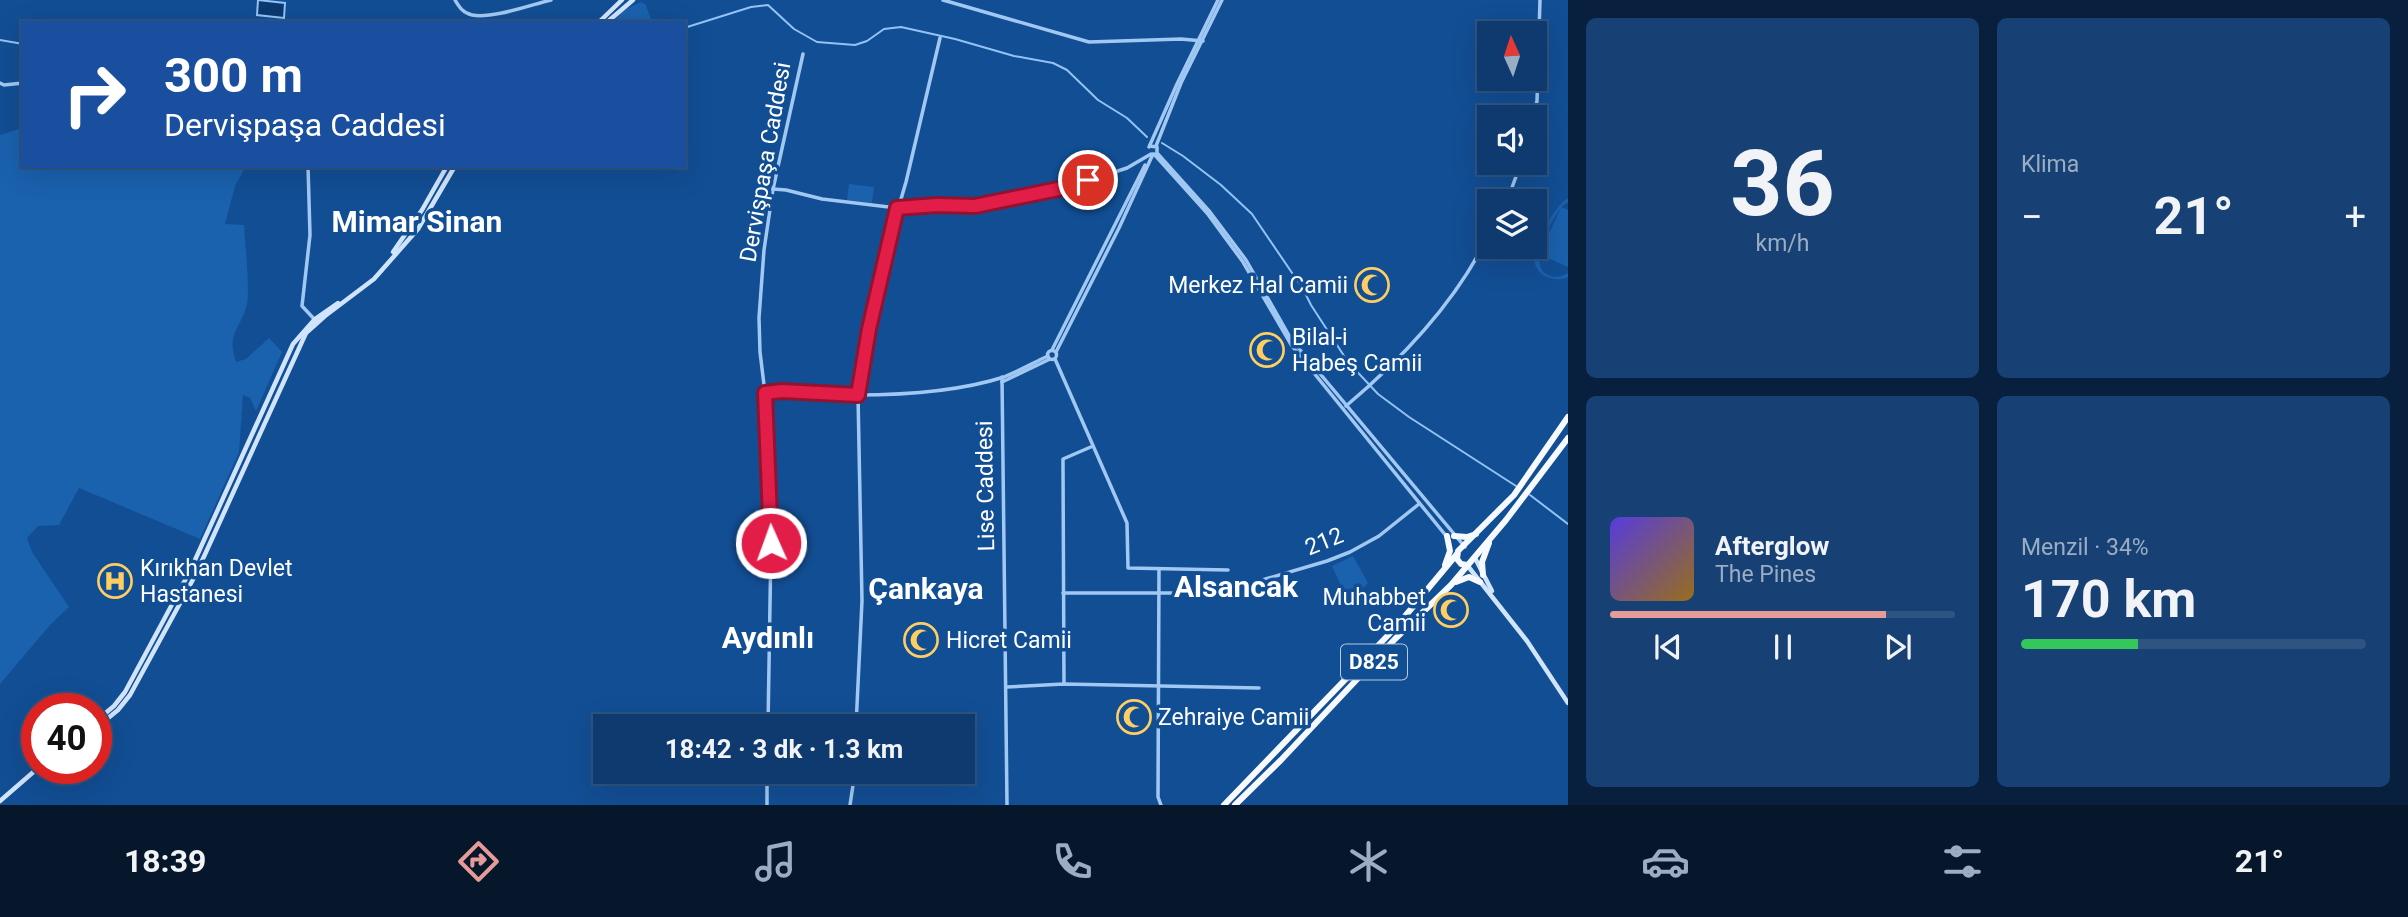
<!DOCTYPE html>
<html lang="tr">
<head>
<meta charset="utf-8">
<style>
  :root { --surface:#0e3a6f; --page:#174174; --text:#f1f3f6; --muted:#9badc3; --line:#2e5482; --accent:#e69b98 }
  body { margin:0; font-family:Roboto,sans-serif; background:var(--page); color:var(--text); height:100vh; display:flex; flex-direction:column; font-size:26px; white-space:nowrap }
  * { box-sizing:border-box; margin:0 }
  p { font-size:23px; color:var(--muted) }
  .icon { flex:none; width:38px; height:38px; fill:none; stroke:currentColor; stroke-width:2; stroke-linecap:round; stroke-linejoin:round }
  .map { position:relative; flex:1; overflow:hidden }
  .panel { display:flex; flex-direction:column; gap:18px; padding:18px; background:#08203d; width:840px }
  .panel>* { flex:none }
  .banner { position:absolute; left:21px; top:21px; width:665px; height:147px; border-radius:0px; box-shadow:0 7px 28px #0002,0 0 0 2px var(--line); background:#1a4fa0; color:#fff; overflow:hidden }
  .needle { width:46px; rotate:357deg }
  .controls { position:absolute; left:1477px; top:21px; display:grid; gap:14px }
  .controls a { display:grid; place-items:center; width:70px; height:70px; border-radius:0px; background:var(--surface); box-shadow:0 7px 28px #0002,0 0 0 2px var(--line); font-size:35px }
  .speed { position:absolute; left:21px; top:693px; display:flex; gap:14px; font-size:35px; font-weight:700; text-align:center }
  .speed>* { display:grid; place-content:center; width:91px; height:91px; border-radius:50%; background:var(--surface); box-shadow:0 7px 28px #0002,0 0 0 2px var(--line); line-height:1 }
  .speed .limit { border:10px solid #d22; background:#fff; color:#111 }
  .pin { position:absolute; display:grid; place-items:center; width:60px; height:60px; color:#fff; margin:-30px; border:4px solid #fff; border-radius:50%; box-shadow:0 2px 7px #0007 }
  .me { position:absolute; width:77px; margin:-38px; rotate:358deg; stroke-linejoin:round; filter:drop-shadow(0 0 5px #0008) }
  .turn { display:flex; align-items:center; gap:24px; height:147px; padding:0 28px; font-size:32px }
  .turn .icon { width:91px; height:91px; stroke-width:2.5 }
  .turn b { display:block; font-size:49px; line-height:60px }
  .big { font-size:52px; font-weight:700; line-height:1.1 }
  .panel .card { flex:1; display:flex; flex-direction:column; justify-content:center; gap:10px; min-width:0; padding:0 24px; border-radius:10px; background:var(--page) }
  .panel .dial { align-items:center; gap:0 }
  .dial b { font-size:91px; line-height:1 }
  .song { display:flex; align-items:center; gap:21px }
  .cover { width:84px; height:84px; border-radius:10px; background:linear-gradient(135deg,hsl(250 70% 55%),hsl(40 70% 35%)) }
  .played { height:7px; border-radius:4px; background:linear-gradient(90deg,var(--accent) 80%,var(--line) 80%) }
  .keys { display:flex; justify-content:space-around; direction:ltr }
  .heat { display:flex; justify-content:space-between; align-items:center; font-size:38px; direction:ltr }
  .charge { height:10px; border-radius:5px; background:linear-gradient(90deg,#34c759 34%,var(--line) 0) }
  .panel .tiles { flex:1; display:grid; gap:18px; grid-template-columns:repeat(2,1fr) }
  .trip { position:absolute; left:593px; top:714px; width:382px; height:70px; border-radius:0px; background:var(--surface); box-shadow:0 7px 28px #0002,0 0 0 2px var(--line); font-weight:700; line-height:70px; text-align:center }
  .menu { display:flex; height:112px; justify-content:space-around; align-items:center; background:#06172c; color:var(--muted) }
  .menu .icon { width:49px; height:49px }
  .menu .current { color:var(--accent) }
  .menu b { font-size:32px; color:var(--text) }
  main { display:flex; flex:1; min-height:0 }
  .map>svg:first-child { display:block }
  .green { fill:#1a61ae }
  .water { fill:#0b3970; stroke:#93c3f6; stroke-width:2 }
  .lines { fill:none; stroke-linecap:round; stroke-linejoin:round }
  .stream { stroke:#93c3f6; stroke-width:2 }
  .tertiary { stroke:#a1c8f3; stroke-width:3.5 }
  .secondary { stroke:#d0e4fc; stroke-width:4.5 }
  .trunk { stroke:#f6faff; stroke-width:6 }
  .route-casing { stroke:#92132f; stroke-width:18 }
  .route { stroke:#e11d48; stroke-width:12 }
  .labels { text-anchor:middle; stroke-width:7; stroke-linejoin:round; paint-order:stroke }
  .shield { fill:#124e94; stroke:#b8cadf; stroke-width:2 }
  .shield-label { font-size:21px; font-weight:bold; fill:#fff }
  .street-label { font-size:23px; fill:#fff; stroke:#124e94 }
  .poi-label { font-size:23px; fill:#fff; stroke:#124e94; text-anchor:start }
  .district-label { font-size:30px; font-weight:bold; fill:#fff; stroke:#124e94 }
</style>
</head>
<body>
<main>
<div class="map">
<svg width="1568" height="805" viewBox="0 0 1568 805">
  <rect width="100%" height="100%" fill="#124e94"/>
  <g class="green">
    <polygon points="641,2 646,5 652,23 612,23 624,10"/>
    <path d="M23,128V166H246L235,186L225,224L244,225C245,244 250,288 247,304C241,329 226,332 236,362L246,359L269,338L282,352L256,411L250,398L243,395L239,452L200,539L79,488L59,525L38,526L27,538L32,552L69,607L50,625L0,684V135Z"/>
    <polygon points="849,184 874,187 872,203 847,200"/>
    <path d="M1568,198V202L1561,207L1568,210V267L1539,254L1561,208C1551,221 1528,261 1546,274C1554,279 1561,277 1568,273V277C1552,284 1531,274 1535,254C1537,240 1555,205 1568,198Z"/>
    <polygon points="1353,556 1368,583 1349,603 1332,566"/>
  </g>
  <polygon class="water" points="258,0 285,3 284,18 257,15"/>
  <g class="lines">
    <g class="stream">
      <polyline points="684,28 751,7 768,5 794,29 817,42 855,45 867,41 884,29 901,27 955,39 1014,56 1053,63 1067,70 1098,100 1127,118 1147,137"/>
      <polyline points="0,40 23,44"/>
      <polyline points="1162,143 1183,156 1221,185 1252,214 1303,289 1311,305 1348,362 1378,394 1409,417 1516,486"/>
      <polyline points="1530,495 1568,524"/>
    </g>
    <g class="tertiary">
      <path d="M455,0C459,7 463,13 472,15C492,19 530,5 551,0"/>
      <polyline points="943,0 1089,42 1181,39 1203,41"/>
      <polyline points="0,83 4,85 23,83"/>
      <polyline points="1533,117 1537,101 1540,0"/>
      <polyline points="1150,146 1157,147 1157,153 1210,212 1246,260 1291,339 1465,547"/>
      <polyline points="1156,146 1181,83 1222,0"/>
      <polyline points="1149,147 1177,84 1218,0"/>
      <polyline points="1154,154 1207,213 1243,262 1292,346 1447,537"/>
      <polyline points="308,166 310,235 302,306 316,321"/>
      <polyline points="773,189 786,190 822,199 897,208 938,205 975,206 1068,187 1127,168 1151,154"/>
      <polyline points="1507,201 1521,163"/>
      <polyline points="1052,350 1145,165"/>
      <circle cx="1052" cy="355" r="4.5"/>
      <polyline points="1056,352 1119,228 1153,154"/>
      <polyline points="1055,359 1127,523 1128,568 1228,570"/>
      <polyline points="1002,377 1007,805"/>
      <polyline points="1002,382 1050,359"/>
      <path d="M765,393C794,389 826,394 856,395C905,395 957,392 1004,377C1019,371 1033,363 1048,356"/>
      <path d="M1346,406C1403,358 1457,301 1489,234"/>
      <polyline points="1159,569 1158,797 1161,805"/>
      <polyline points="1063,593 1218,593 1327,561 1350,552 1379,536 1419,504"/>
      <polyline points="1064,684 1063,462 1063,459 1093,446"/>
      <polyline points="1007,687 1064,684 1259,688"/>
      <polyline points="768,726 771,543 765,393 760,352 759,318 764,250 773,189 803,54"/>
      <polyline points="856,726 862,601 858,395 867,337 889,240 906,182 940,38"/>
      <polyline points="767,772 767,805"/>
      <polyline points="850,805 855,772"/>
    </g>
    <g class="secondary">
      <polyline points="598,23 622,0"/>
      <polyline points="606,23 633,0"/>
      <polyline points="393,252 422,210 447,166"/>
      <polyline points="1475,558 1492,591"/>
      <polyline points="1467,565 1527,641 1568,703"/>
      <polyline points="96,721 114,706 125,692 190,571 293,344 315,319 338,303"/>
      <polyline points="96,728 118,710 130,695 196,574 306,333 325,316 374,279 418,229 455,166"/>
      <polyline points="0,801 38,768"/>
    </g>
    <g class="trunk">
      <polyline points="1454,536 1467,537 1476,534"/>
      <polyline points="1445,565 1450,551 1447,536"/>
      <polyline points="1467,565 1461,564 1457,559 1458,551 1514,495 1568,417"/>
      <polyline points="1483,575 1482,562 1489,543"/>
      <polyline points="1456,582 1469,577 1480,582"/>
      <polyline points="1224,805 1396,627 1457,554"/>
      <polyline points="1235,805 1281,760 1395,639 1451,585 1506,520 1568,438"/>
    </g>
  </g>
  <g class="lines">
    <g class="route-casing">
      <polyline id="route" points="771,543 765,393 782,391 858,395 869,329 897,208 937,205 975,206 1068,187 1088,180"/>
    </g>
    <use href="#route" class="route"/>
  </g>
  <defs>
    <g id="mosque-ring" transform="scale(1.75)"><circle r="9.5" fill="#124e94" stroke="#ffce62" stroke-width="1.5"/><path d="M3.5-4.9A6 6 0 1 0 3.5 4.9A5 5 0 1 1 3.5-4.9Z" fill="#ffce62"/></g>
    <g id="hospital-ring" transform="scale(1.75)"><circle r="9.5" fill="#124e94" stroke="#ffce62" stroke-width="1.5"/><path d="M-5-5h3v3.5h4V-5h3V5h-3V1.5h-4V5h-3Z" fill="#ffce62"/></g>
  </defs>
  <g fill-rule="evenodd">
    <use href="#mosque-ring" x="1372" y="285"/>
    <use href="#mosque-ring" x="1267" y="350"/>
    <use href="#hospital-ring" x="115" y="581"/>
    <use href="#mosque-ring" x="1451" y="610"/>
    <use href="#mosque-ring" x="921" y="640"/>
    <use href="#mosque-ring" x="1134" y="717"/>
  </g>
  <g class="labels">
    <rect class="shield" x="1341" y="644.5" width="66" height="35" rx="5"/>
    <g class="shield-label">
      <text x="1374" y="669">D825</text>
    </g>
    <g class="street-label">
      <text transform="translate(765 162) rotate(-80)" y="8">Dervişpaşa Caddesi</text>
      <text transform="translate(985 486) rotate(-91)" y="8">Lise Caddesi</text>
      <text transform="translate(1324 541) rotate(-22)" y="8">212</text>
    </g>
    <g class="poi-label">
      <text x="1348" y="293" text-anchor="end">Merkez Hal Camii</text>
      <text x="1292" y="345">Bilal-i<tspan x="1292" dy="26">Habeş Camii</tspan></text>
      <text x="140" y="576">Kırıkhan Devlet<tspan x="140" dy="26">Hastanesi</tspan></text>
      <text x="1426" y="605" text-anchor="end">Muhabbet<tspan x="1426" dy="26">Camii</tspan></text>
      <text x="946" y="648">Hicret Camii</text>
      <text x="1158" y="725">Zehraiye Camii</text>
    </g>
    <g class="district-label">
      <text x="417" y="232">Mimar Sinan</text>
      <text x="1236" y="597">Alsancak</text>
      <text x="926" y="599">Çankaya</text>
      <text x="768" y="648">Aydınlı</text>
    </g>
  </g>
</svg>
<div class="controls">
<a><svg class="needle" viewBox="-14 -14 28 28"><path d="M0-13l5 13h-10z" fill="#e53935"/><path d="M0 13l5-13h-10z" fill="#9badc3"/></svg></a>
<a><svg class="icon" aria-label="sound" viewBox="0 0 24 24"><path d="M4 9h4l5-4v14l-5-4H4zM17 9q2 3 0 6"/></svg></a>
<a><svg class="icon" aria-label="layers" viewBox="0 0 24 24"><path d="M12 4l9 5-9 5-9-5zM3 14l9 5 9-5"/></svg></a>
</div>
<div class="speed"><div class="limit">40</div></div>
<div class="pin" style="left:1088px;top:180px;background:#d93025"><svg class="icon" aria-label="arrive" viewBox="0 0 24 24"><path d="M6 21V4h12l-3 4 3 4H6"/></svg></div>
<svg class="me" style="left:771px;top:543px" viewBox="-20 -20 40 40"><circle r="17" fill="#e11d48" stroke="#fff" stroke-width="3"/><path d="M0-11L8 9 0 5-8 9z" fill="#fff"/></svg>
<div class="trip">18:42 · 3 dk · 1.3 km</div>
<div class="banner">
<div class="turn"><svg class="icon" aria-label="right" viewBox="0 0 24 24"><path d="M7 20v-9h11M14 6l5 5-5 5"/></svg><div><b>300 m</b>Dervişpaşa Caddesi</div></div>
</div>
</div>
<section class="panel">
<div class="tiles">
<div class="card dial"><b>36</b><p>km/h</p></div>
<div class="card"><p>Klima</p>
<div class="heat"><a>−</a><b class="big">21°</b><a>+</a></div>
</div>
<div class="card">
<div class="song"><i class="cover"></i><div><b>Afterglow</b><p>The Pines</p></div></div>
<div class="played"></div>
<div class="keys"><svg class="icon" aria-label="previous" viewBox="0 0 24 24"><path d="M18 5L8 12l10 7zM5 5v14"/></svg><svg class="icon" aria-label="pause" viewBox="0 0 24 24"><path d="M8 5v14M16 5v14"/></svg><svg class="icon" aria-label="next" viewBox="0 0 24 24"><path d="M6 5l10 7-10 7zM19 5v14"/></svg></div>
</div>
<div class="card"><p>Menzil · 34%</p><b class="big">170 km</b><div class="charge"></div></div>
</div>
</section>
</main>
<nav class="menu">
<b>18:39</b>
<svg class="icon current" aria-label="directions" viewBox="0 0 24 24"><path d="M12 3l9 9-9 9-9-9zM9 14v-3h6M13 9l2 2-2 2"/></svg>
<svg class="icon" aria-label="music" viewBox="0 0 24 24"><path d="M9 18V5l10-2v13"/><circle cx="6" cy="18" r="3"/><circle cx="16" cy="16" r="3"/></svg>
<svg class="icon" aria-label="phone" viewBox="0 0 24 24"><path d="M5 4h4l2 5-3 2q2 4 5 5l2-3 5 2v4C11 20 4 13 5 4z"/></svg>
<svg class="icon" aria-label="climate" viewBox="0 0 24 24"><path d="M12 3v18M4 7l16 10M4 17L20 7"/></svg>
<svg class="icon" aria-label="car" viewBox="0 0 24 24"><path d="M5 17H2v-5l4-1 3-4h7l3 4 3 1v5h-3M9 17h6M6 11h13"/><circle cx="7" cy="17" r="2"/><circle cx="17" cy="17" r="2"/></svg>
<svg class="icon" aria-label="filters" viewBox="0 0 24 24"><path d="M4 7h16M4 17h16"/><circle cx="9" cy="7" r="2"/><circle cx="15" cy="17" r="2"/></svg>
<b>21°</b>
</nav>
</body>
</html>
